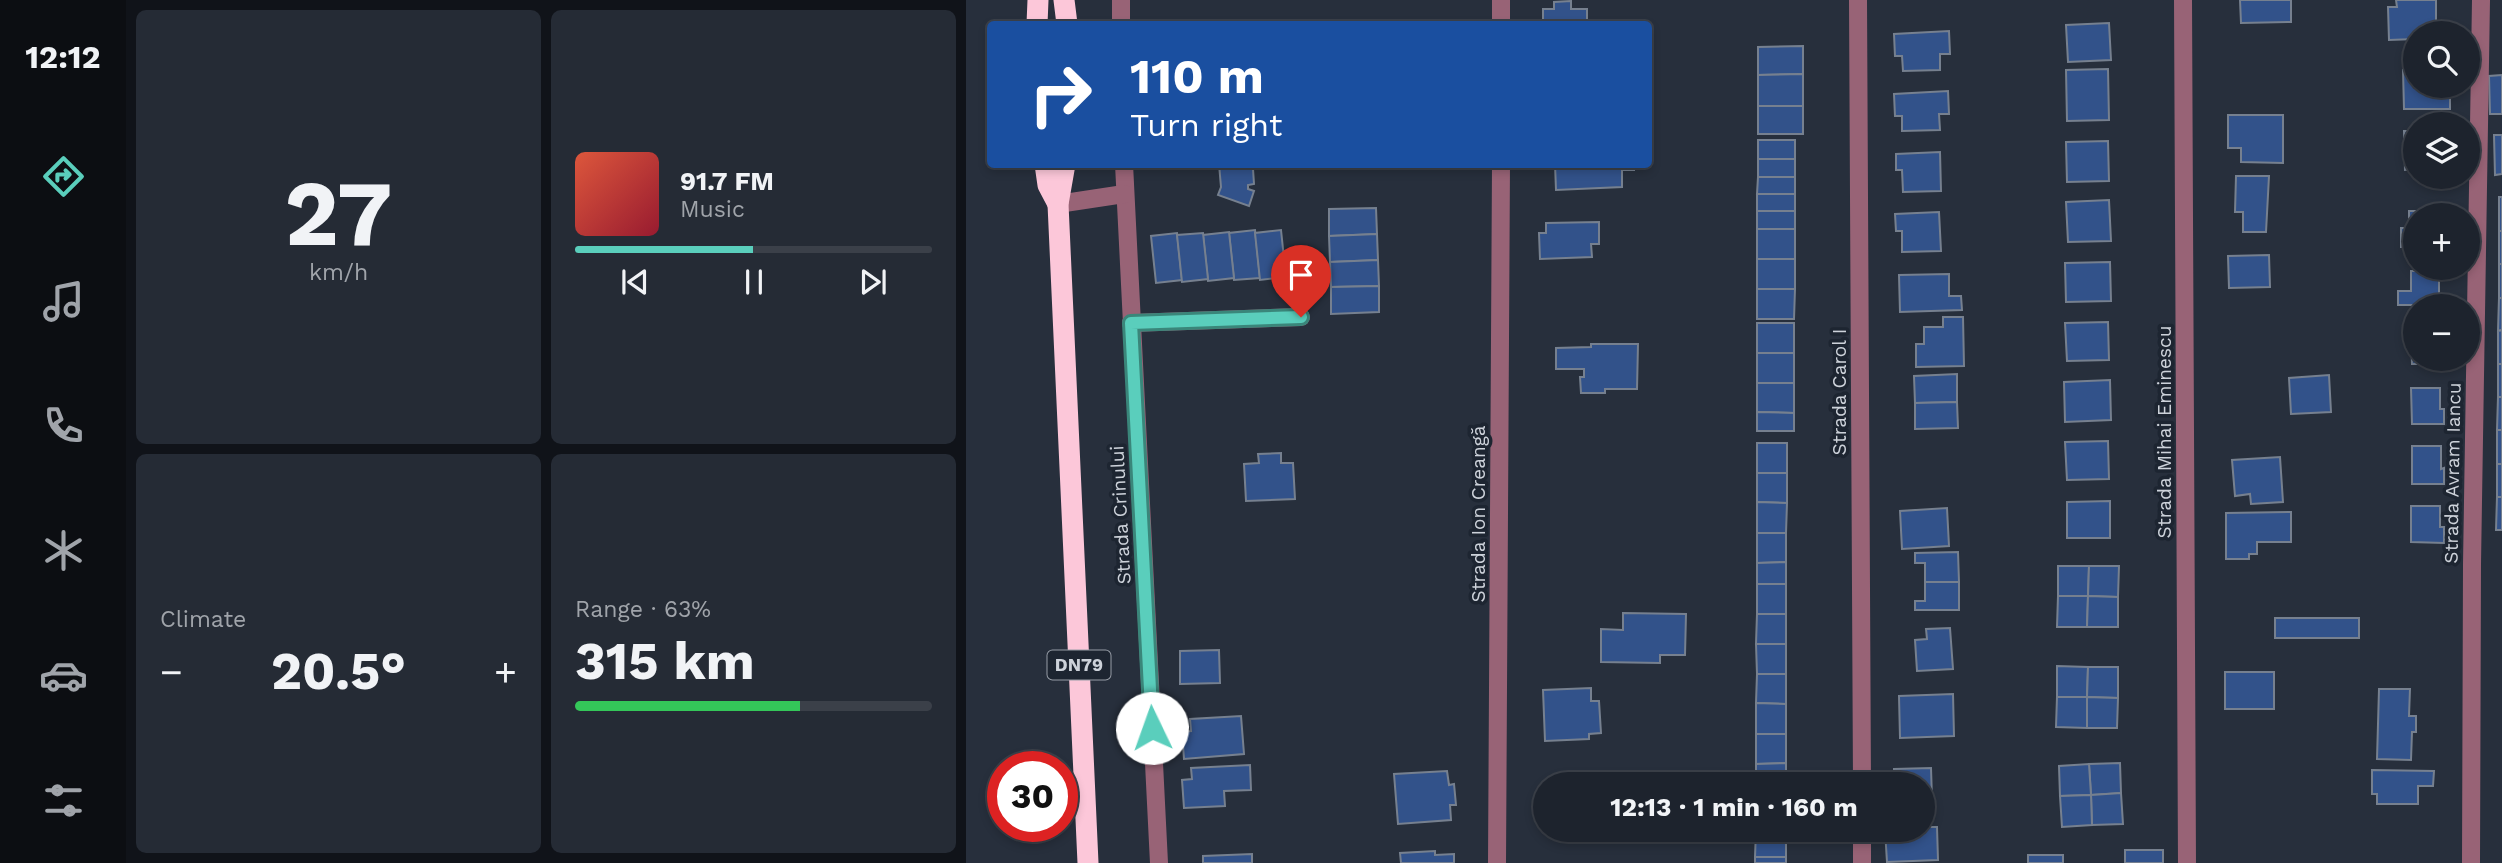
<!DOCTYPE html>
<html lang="en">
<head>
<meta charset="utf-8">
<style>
  :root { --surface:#1d232d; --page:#252b35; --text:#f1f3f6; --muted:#a0a4aa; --line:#3b4049; --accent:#5acebc }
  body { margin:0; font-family:"Work Sans",sans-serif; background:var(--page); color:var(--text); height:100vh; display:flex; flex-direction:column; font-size:26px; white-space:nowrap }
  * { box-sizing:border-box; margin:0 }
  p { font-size:23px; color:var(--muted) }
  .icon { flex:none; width:38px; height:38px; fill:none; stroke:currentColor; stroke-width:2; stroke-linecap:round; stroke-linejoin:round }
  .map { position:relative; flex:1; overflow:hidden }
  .panel { display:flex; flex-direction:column; gap:10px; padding:10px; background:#101319; width:840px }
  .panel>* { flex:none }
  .hud { position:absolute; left:21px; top:21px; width:665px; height:147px; border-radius:7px; box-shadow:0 4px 10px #0003,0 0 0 2px var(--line); background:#1a4fa0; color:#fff; overflow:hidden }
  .tools { position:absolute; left:1437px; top:21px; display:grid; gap:14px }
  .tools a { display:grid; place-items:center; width:77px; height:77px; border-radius:50%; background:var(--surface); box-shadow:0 4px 10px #0003,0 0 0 2px var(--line); font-size:35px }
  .speed { position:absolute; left:21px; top:751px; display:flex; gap:14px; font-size:35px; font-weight:700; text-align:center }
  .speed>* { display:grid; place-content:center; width:91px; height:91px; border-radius:50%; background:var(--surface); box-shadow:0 4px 10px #0003,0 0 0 2px var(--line); line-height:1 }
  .speed .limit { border:10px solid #d22; background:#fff; color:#111 }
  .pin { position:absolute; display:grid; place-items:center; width:60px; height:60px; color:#fff; margin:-72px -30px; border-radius:50% 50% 50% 0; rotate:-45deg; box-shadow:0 0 7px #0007 }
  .pin .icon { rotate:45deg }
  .me { position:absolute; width:77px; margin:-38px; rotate:357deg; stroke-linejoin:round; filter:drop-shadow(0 0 5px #0008) }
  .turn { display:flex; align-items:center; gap:24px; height:147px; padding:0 28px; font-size:32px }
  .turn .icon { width:91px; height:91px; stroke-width:2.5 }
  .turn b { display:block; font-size:49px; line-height:60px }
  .big { font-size:52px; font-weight:700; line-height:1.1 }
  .panel .widget { flex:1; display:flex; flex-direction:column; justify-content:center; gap:10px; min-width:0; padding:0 24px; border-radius:10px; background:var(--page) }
  .panel .dial { align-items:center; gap:0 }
  .dial b { font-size:91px; line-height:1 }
  .song { display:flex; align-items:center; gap:21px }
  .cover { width:84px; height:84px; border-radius:10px; background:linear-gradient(135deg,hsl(10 70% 55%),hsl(350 70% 35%)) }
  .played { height:7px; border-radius:4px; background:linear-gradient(90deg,var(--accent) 50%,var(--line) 50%) }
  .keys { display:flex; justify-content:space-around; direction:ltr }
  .heat { display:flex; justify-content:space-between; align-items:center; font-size:38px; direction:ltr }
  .charge { height:10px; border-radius:5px; background:linear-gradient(90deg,#34c759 63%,var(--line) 0) }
  .panel .tiles { flex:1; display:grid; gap:10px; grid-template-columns:repeat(2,1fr) }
  .trip { position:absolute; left:567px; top:772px; width:402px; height:70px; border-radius:35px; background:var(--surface); box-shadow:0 4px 10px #0003,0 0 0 2px var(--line); font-weight:700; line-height:70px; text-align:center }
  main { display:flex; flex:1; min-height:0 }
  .dock { display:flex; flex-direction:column; width:126px; justify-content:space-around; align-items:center; background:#0c0e12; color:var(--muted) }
  .dock .icon { width:49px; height:49px }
  .dock .active { color:var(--accent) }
  .dock b { font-size:32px; color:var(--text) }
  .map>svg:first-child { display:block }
  .building { fill:#32528a; stroke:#76808f; stroke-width:2 }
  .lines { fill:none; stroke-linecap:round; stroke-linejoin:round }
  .minor { stroke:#986376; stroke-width:18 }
  .highway { stroke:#fcc7d9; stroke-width:21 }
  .route-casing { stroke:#3a867a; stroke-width:18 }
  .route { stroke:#5acebc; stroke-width:12 }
  .labels { text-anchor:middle; stroke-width:7; stroke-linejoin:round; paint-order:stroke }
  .shield { fill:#1d2531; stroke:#989ea7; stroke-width:2 }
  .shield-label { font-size:18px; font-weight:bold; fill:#cdd2da }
  .street-label { font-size:19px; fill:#cdd2da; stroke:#1d2531 }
</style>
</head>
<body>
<main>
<nav class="dock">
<b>12:12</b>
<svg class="icon active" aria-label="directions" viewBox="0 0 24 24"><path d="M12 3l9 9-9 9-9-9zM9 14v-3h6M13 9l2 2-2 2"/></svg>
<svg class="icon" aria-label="music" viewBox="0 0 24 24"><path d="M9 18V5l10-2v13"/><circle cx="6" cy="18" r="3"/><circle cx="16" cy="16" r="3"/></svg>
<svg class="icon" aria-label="phone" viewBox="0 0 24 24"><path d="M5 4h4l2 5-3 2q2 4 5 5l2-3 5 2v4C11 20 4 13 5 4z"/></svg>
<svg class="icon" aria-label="climate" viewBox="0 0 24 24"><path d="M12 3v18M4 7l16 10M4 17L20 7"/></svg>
<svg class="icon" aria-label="car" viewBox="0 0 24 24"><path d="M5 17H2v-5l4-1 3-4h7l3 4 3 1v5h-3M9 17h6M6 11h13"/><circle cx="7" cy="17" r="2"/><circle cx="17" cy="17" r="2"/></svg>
<svg class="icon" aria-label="filters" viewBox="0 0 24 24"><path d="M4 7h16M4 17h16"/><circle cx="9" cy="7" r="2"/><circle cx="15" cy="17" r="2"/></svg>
</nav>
<section class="panel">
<div class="tiles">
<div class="widget dial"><b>27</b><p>km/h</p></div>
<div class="widget">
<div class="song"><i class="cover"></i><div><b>91.7 FM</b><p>Music</p></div></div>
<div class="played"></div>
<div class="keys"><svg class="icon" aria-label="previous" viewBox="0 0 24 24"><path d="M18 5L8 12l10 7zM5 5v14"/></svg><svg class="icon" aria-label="pause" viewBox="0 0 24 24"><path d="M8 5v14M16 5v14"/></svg><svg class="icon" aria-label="next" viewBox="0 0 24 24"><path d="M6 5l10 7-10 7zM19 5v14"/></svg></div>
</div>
<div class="widget"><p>Climate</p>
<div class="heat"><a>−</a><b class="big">20.5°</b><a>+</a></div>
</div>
<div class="widget"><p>Range · 63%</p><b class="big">315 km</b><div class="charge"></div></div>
</div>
</section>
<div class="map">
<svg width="1536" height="863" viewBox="0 0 1536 863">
  <rect width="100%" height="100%" fill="#272f3c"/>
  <g class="building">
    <polygon points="1274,0 1325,0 1325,22 1275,23"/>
    <polygon points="1430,0 1470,0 1470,33 1449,33 1449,39 1423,40 1422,7 1431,7"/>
    <polygon points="605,1 605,9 621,9 621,24 577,24 577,9 588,9 588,2"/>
    <polygon points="1143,23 1145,60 1102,62 1100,25"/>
    <polygon points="983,31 984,54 974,54 974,70 937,71 936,56 929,56 928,34"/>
    <polygon points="837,46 837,74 792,75 792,47"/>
    <polygon points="1142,69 1143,120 1101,121 1100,70"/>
    <polygon points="1437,70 1449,70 1449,86 1484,86 1484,109 1438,109"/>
    <polygon points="837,74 837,106 792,106 792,75"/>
    <polygon points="1536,75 1536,114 1524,114 1523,76"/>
    <polygon points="982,91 983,114 973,114 974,130 936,131 936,116 929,116 928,94"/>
    <rect x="792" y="106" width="45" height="28"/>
    <polygon points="1262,115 1317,115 1317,163 1275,162 1275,148 1262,148"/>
    <polygon points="1438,131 1449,131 1449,169 1439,170"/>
    <polygon points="1528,135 1536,135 1536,174 1529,175"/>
    <rect x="792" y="140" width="37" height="19"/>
    <polygon points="1142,141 1143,181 1101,182 1100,142"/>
    <polygon points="974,152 975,191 937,192 936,170 930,170 930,154"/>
    <rect x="792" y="159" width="37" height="18"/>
    <polygon points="253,164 280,164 281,169 287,169 288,184 282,185 282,189 288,191 283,206 252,195 255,187"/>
    <polygon points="589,164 668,164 668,170 656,170 656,187 590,190"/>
    <polygon points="1270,176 1303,176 1300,232 1277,232 1277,212 1269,212"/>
    <polygon points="792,177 829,177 829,194 791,194"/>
    <rect x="791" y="194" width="38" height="17"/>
    <rect x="1533" y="197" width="3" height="34"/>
    <polygon points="1143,200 1145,241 1102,242 1100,202"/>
    <polygon points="410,208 411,234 363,236 363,209"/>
    <rect x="791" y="211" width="38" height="18"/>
    <polygon points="1443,211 1475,211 1475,215 1449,215 1449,247 1435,247 1435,228 1443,228"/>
    <polygon points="973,212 975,251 936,252 936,231 930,231 929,214"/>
    <polygon points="633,222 633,244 625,244 626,257 574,259 573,233 580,233 580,223"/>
    <rect x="791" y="229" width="38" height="30"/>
    <polygon points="289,230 294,278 268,280 263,233"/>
    <polygon points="315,230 320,277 294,280 289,233"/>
    <rect x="1533" y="231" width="3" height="33"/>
    <polygon points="263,232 268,278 242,281 237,235"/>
    <polygon points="211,233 216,280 190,283 185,236"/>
    <polygon points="237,233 242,279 216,282 211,235"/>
    <polygon points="411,234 412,260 364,262 363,236"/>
    <polygon points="1303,255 1304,287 1263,288 1262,256"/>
    <rect x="791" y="259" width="38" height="30"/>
    <polygon points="412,260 413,286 365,287 364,262"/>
    <polygon points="1144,262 1145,301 1100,302 1099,263"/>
    <rect x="1533" y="264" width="3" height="34"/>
    <polygon points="1445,271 1473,271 1473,305 1432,305 1432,291 1445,291"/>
    <polygon points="983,274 983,296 995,296 996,310 934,312 933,275"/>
    <polygon points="413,286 413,312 365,314 365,287"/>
    <polygon points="791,289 829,289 828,319 791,319"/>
    <polygon points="1533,298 1536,298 1536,330 1532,331"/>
    <polygon points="977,317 997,317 998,366 950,367 950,344 958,344 958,327 977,327"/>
    <polygon points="1142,322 1143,360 1101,361 1099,323"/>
    <rect x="791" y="323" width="37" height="30"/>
    <polygon points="1445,328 1449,328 1449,359 1478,359 1478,364 1446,364"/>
    <polygon points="1536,330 1536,364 1532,364 1532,331"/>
    <polygon points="625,344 672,344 671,389 639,389 639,393 615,393 614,377 618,377 618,369 590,369 590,348 625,347"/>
    <rect x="791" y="353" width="37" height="30"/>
    <rect x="1532" y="364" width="4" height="33"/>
    <polygon points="991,374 991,402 949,403 948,376"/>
    <polygon points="1363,375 1365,412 1325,414 1323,378"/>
    <polygon points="1144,380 1145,420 1099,422 1098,382"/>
    <polygon points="791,383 828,383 828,413 791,412"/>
    <polygon points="1445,388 1474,388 1474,409 1478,409 1478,424 1446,424"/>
    <polygon points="1532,397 1536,397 1536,430 1531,430"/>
    <polygon points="991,402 992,428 949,429 949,403"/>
    <polygon points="791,412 828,413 828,431 791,431"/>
    <rect x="1531" y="430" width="5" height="34"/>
    <polygon points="1142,441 1143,479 1101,480 1099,442"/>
    <rect x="791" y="443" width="30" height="30"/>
    <polygon points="1446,446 1475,446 1475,469 1478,468 1478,484 1446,484"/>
    <polygon points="315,453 315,463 327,463 329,499 280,501 278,464 293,463 292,454"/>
    <polygon points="1314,457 1317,502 1285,504 1284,494 1269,496 1266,460"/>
    <rect x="1531" y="464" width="5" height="33"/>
    <polygon points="791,473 821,473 821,503 791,502"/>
    <polygon points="1531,497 1536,497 1536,530 1530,530"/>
    <polygon points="1144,501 1144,538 1101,538 1101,502"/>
    <polygon points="791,502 821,503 820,533 791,533"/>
    <polygon points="1445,506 1474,506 1474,527 1478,527 1478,543 1445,542"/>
    <polygon points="981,508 983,546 936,549 934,511"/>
    <polygon points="1325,512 1325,542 1291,542 1291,554 1283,554 1283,559 1260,559 1260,513"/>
    <polygon points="791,533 820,533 820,562 791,563"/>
    <polygon points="992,552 993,582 959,582 959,563 949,563 949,553"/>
    <polygon points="820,562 820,584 791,584 791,563"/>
    <polygon points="1092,566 1123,566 1122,596 1092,596"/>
    <polygon points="1123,566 1153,566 1152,597 1122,596"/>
    <polygon points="959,582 993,582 993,610 949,610 949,601 959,601"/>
    <rect x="791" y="584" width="29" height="30"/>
    <polygon points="1092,596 1122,596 1121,627 1091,627"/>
    <polygon points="1122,596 1152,597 1152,627 1121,627"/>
    <polygon points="657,613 720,614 719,655 694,655 694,663 635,662 635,629 657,630"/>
    <polygon points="791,614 820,614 820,644 790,644"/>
    <rect x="1309" y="618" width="84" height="20"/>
    <polygon points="984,628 987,669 951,671 949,640 961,639 960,629"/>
    <polygon points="790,644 820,644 820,674 791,674"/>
    <polygon points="253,650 254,683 214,684 214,651"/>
    <polygon points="1091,666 1122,667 1121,697 1091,697"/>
    <polygon points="1122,667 1152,667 1152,698 1121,697"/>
    <rect x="1259" y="672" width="49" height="37"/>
    <polygon points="791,674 820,674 820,704 790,703"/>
    <polygon points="625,688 625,701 633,701 635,733 623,734 623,739 579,741 577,690"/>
    <polygon points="1413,689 1444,689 1443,716 1450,716 1450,732 1446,732 1445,760 1411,759"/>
    <polygon points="987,694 988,736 934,738 933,696"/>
    <polygon points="1091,697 1121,697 1121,728 1090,727"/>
    <polygon points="1121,697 1152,698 1151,728 1121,728"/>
    <polygon points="790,703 820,704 820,734 790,734"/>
    <polygon points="275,716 278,754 218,759 216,732 225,731 224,719"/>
    <polygon points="790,734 820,734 820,763 790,764"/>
    <polygon points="820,763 820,784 790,784 790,764"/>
    <polygon points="1154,763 1155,793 1125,795 1123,764"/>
    <polygon points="1123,764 1125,795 1094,796 1093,766"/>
    <polygon points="284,765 285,790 258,791 259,806 218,808 216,780 226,779 225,768"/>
    <polygon points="965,768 966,799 957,799 957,784 928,784 928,769"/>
    <polygon points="1406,770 1468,771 1467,786 1452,786 1452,804 1411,804 1411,794 1406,794"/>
    <polygon points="481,771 483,785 488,784 490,805 484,805 485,820 432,824 428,774"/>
    <polygon points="1155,793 1157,824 1126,825 1125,795"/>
    <polygon points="1125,795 1126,825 1096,827 1094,796"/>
    <polygon points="957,827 971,827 972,860 921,862 919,830 957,830"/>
    <polygon points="790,830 820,830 820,857 789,857"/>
    <rect x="1159" y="850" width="38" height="13"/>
    <polygon points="469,851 469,855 488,854 488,863 435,863 434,853"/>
    <polygon points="286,854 286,863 237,863 237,856"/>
    <rect x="1062" y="855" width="35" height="8"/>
    <rect x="789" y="857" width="31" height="6"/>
  </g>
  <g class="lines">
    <g class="minor">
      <polyline points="155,0 155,24"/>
      <polyline points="892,0 896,784"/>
      <polyline points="1217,0 1221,863"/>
      <polyline points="535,24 535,0"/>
      <polyline points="158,164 193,863"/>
      <polyline points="92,204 158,194"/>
      <polyline points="165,323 335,317"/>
      <polyline points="896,830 896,863"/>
      <polyline points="531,863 535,164"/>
      <polyline points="1505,863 1506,564 1515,0"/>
    </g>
    <g class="highway">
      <polyline points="98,0 101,24"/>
      <polyline points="71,24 72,0"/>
      <polyline points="79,164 82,185 92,204"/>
      <polyline points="99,164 92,204 122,863"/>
    </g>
  </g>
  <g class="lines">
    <g class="route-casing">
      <polyline id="route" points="186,728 165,323 335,317"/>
    </g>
    <use href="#route" class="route"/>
  </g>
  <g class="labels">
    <rect class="shield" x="81.5" y="650.5" width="63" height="29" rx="5"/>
    <g class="shield-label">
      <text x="113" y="671">DN79</text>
    </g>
    <g class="street-label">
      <text transform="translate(873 392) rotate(-90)" y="7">Strada Carol I</text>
      <text transform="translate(1198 432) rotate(-90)" y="7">Strada Mihai Eminescu</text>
      <text transform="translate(1486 473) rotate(-89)" y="7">Strada Avram Iancu</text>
      <text transform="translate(512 514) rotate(-90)" y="7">Strada Ion Creangă</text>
      <text transform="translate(154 515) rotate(-93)" y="7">Strada Crinului</text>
    </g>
  </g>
</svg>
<div class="tools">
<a><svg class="icon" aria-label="search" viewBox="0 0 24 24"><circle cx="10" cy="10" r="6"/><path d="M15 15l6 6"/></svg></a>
<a><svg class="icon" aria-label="layers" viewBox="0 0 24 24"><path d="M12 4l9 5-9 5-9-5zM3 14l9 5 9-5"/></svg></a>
<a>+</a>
<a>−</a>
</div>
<div class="speed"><div class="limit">30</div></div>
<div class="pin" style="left:335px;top:317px;background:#d93025"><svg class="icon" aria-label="arrive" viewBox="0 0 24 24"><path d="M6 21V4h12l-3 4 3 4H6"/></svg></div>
<svg class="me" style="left:186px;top:728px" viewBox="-20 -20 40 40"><circle r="19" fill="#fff"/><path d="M0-13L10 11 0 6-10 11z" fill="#5acebc"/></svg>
<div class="trip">12:13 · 1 min · 160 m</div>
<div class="hud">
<div class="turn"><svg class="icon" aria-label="right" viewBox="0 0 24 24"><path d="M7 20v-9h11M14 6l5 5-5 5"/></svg><div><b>110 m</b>Turn right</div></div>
</div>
</div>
</main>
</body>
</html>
